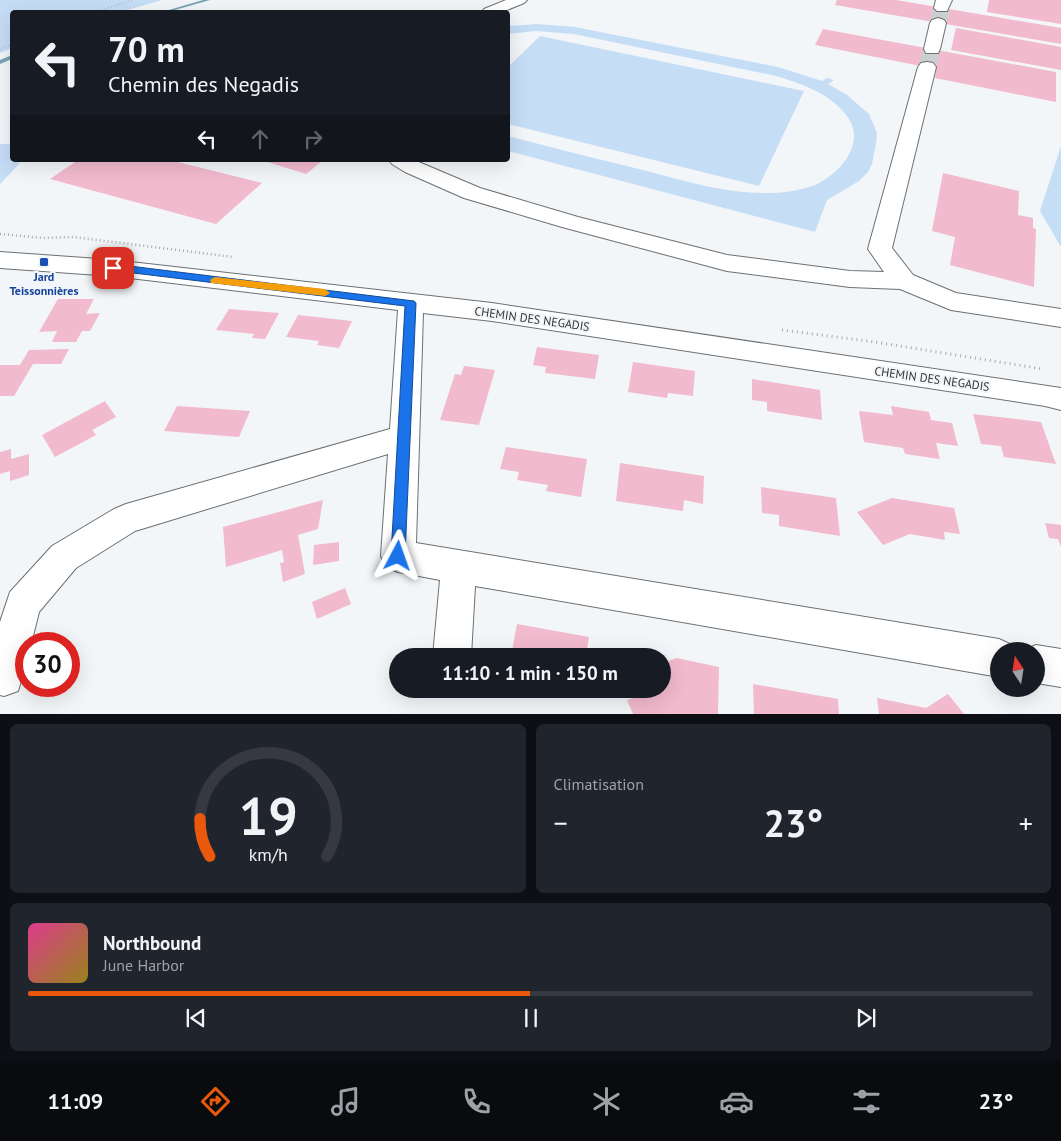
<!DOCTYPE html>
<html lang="fr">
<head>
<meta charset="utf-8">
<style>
  :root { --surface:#171b24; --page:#20242c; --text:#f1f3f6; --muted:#9ea1a6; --line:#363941; --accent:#ea580c }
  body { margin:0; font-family:"PT Sans",sans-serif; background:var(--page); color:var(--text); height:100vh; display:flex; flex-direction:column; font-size:19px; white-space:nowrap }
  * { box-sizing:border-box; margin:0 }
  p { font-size:16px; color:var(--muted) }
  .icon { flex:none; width:28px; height:28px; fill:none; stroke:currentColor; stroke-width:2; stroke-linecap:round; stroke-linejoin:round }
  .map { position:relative; height:714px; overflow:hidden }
  .drawer { display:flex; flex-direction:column; gap:10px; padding:10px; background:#0d0f14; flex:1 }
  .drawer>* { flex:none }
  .guide { position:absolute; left:10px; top:10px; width:500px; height:152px; border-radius:5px; box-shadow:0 5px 20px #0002; background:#171b24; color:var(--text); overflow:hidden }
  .needle { width:32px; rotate:348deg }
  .buttons { position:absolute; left:990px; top:642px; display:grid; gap:10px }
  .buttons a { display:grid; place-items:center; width:55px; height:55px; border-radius:50%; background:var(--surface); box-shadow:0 5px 20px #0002; font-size:25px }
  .speed { position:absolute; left:15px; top:632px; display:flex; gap:10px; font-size:25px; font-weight:700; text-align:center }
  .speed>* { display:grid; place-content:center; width:65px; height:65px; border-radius:50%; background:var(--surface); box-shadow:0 5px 20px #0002; line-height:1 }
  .speed .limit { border:8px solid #d22; background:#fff; color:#111 }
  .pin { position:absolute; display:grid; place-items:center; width:42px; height:42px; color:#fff; margin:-21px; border-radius:10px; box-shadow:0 2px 8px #0006 }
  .me { position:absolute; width:55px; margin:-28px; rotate:4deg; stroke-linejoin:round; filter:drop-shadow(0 0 4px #0008) }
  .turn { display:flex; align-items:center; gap:18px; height:105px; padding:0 15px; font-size:22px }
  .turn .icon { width:65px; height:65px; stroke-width:2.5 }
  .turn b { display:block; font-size:35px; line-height:42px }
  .lanes { display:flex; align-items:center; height:48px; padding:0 15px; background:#0003; justify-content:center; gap:25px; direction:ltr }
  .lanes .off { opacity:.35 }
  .big { font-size:38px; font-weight:700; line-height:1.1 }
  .drawer .tile { flex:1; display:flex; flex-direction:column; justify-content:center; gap:8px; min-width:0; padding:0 18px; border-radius:8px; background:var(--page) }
  .drawer .dial { align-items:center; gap:0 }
  .dial svg { height:130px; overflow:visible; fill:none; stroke:var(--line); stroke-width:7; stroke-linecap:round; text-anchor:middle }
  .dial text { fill:var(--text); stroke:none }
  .song { display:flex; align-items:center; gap:15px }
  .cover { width:60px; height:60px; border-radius:8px; background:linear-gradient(135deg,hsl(330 70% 55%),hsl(50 70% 35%)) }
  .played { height:5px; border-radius:2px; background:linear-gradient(90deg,var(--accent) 50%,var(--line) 50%) }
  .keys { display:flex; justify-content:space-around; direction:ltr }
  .heat { display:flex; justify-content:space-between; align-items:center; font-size:28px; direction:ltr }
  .drawer .tiles { flex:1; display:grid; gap:10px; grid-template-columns:1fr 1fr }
  .tile:last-child { grid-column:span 2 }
  .trip { position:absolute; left:389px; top:648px; width:282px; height:50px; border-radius:25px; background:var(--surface); box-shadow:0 5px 20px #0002; font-weight:700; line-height:50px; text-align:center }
  .menu { display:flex; height:80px; justify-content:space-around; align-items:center; background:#090b0e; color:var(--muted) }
  .menu .icon { width:35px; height:35px }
  .menu .on { color:var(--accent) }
  .menu b { font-size:22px; color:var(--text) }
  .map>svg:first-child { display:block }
  .green { fill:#c6ddf6 }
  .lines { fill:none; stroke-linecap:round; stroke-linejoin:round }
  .stream { fill:#79a4b3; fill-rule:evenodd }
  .building { fill:#f2bacd }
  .street-tunnel { stroke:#cccfd2; stroke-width:17; stroke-dasharray:17 9; stroke-linecap:butt }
  .street-casing { stroke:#6d7073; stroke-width:2 }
  .path-far2 { stroke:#a7aaac; stroke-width:2; stroke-dasharray:0.5 2.5; stroke-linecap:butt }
  .path-far1 { stroke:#a7aaac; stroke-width:2.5; stroke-dasharray:1 3; stroke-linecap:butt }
  .path { stroke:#a7aaac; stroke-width:3; stroke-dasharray:1 4; stroke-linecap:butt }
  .street { fill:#fff; fill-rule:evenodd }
  .route { fill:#1a73e8; stroke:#114b97 }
  .slow { fill:#f59e0b }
  .transit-dot { fill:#1a4fb4; stroke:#f2f6f9; stroke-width:2 }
  .labels { text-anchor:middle; stroke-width:4.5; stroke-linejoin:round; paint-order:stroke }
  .transit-label { font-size:12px; font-weight:bold; fill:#164399; stroke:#f2f6f9 }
  .street-label { font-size:12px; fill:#323334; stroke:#f2f6f9 }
</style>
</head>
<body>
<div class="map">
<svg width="1061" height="714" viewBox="0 0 1061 714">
  <rect width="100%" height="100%" fill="#f2f6f9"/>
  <g class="green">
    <polygon points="0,0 162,0 121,12 12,12 12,48 0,53"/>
    <path d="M537,24L575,27L778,67L822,81L827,78L834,80L828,84L847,95L869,114L877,133L876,144L872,164L868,172L859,181L827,200L815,232L508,151V136C554,148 601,160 647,171C688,182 728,194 770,193C784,193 802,190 815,185C840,174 867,143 847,116C830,93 802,84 776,76L574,34L536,31L508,34V26Z"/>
    <polygon points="540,36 804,91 759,186 508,124 508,67"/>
    <polygon points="0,144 12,144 12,160 21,160 18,165 0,184"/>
    <polygon points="1061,146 1061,247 1040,211"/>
  </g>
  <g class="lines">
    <g class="stream">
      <polygon points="203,0 210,0 168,12 162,12"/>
      <polygon points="12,55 12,59 0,64 0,60"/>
    </g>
  </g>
  <g class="building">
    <polygon points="837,0 896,0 1061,28 1061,44 835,5"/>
    <polygon points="989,0 1061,0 1061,24 987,12"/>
    <polygon points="956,28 1061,47 1061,70 951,50"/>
    <polygon points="823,29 1056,72 1056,102 935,78 936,69 815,45"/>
    <polygon points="78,160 170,160 262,183 216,224 50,179"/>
    <polygon points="261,160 323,160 306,174"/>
    <polygon points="943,173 1019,191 1018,215 1033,218 1033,228 1036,229 1034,287 950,265 955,237 932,231"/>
    <polygon points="58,299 94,299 86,314 100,313 90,331 82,331 76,342 52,342 57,331 39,332"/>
    <polygon points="229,309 279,313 265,339 252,338 254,334 216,330"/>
    <polygon points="298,315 352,321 339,348 317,345 319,341 286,337"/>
    <polygon points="537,347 599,355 595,379 545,373 546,367 533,365"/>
    <polygon points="69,349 61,364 33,364 14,396 0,396 0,365 20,365 29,350"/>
    <polygon points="633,362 695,371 693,396 668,393 667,398 628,392"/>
    <polygon points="464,366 495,370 479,425 440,420 455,374 461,375"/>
    <polygon points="752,379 820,390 822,420 767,411 767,402 752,400"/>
    <polygon points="105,401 116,417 92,430 96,435 55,457 42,435"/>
    <polygon points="177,406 250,411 239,437 164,431"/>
    <polygon points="891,406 929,412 931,420 952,423 958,446 936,443 940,459 905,454 903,448 864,442 859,411 893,415"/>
    <polygon points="973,414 1041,422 1056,464 1004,457 1001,446 981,444"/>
    <polygon points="506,447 587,459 581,497 546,491 548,485 517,480 519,472 500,469"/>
    <polygon points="11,449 11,459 29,454 29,475 10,481 10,471 0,474 0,452"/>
    <polygon points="620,463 704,476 703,504 684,500 683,511 616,501"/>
    <polygon points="761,487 836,498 840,536 779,526 779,515 762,513"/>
    <polygon points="892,498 954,508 960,534 944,532 945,540 910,534 883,545 857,512"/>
    <polygon points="323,500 318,529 298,535 305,574 283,582 280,563 284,562 282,550 226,567 223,527"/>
    <polygon points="1045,523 1061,525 1061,547 1058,539 1049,538"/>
    <polygon points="339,542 339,561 313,565 314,545"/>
    <polygon points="345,588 351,604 317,619 312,602"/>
    <polygon points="517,624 589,637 586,656 511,656"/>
    <polygon points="677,658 719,667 718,714 633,714 627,700 645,694 643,689 662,689 662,663"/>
    <polygon points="753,684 838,699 839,714 754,714"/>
    <polygon points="948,694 964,714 879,714 877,698 926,708"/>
  </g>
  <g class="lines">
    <g class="street-tunnel">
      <polyline points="938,23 942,8"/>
      <polyline points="927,67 932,49"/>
    </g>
    <g class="street-casing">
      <g id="street">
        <polygon points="506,0 527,0 524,3 502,12 482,12 484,9"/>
        <polygon points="936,0 952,0 947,11 937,11 934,8"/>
        <polygon points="938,18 944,20 946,23 940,49 938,53 926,53 924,49 930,23 932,20"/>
        <polygon points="927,62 933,63 936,67 892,248 913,275 956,293 1061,309 1061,327 951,310 900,289 850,287 727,271 562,227 464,198 405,172 392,164 389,160 414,160 480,188 578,217 727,255 850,271 884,272 868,249 918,67 921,63"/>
        <polygon points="0,252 113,260 492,303 1061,388 1061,410 1045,406 492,321 423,313 416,543 999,639 1012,645 1015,651 999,651 999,677 475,586 471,656 433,656 440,580 398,572 386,567 381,556 388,454 135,531 76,568 39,612 31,644 26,644 26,665 18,691 4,696 0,695 0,622 10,592 52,546 114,509 126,504 390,429 398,310 113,276 0,268"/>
        <polygon points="1036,645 1061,649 1061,687 1036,683 1036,651 1022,651"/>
      </g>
    </g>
    <g class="path-far2">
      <polyline points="97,12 132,0"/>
      <polyline points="0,49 12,44"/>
    </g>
    <polyline class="path-far1" points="0,234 43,238 73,237 233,257"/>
    <polyline class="path" points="782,330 875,342 1043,369"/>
    <use href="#street" class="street"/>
  </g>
  <polygon class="route" points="113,264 414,301 416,303 405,556 403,560 398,562 393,560 391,556 405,306 109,270 109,265"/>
  <polygon class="slow" points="215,277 325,289 330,293 325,296 211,283 210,280"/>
  <rect class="transit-dot" x="39" y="257" width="10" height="10" rx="2.5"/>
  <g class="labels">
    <g class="transit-label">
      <text x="44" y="281">Jard<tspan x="44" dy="14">Teissonnières</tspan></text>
    </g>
    <g class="street-label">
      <text transform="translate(532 319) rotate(8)" y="4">CHEMIN DES NEGADIS</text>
      <text transform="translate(932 379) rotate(8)" y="4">CHEMIN DES NEGADIS</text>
    </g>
  </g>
</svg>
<div class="buttons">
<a><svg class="needle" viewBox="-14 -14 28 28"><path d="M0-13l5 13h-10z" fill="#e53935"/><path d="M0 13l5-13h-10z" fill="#9ea1a6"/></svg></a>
</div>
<div class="speed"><div class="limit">30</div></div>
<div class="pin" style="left:113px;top:268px;background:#d93025"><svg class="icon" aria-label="arrive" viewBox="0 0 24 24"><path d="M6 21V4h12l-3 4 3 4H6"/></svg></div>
<svg class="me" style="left:398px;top:556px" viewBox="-20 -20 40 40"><path d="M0-17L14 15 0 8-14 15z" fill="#1a73e8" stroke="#fff" stroke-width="4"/></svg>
<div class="trip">11:10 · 1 min · 150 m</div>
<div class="guide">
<div class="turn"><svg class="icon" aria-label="left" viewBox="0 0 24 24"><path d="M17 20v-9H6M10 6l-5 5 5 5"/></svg><div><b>70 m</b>Chemin des Negadis</div></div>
<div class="lanes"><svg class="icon" aria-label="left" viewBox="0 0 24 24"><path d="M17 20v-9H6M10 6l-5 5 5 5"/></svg><svg class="icon off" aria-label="ahead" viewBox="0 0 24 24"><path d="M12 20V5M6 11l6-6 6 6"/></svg><svg class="icon off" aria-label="right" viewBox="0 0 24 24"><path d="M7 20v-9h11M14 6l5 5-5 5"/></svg></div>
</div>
</div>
<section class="drawer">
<div class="tiles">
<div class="tile dial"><svg viewBox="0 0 100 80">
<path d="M14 69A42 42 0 1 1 86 69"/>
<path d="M14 69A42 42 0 0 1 8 46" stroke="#ea580c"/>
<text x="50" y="56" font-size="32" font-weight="700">19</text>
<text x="50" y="72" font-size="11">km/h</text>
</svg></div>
<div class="tile"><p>Climatisation</p>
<div class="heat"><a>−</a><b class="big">23°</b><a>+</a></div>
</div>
<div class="tile">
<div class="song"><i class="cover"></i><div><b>Northbound</b><p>June Harbor</p></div></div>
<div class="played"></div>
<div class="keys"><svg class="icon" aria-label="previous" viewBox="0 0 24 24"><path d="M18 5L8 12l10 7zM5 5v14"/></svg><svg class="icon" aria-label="pause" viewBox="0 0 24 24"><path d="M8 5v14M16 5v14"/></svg><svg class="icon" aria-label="next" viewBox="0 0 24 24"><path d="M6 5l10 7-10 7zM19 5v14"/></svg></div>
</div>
</div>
</section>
<nav class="menu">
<b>11:09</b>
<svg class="icon on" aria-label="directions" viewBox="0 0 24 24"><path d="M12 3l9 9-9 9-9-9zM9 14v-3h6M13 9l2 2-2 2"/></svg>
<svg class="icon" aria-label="music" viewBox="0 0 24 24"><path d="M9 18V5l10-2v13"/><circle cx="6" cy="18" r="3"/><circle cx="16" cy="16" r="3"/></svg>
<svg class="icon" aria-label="phone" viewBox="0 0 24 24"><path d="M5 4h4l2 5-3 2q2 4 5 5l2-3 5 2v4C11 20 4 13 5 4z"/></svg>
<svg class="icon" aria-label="climate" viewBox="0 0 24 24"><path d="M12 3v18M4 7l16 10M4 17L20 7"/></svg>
<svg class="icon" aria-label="car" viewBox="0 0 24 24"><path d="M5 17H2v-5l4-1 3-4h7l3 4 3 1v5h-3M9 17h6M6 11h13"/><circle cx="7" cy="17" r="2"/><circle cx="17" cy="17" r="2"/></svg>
<svg class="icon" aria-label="filters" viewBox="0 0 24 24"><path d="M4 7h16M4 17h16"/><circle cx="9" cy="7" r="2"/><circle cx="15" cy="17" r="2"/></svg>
<b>23°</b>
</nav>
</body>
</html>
